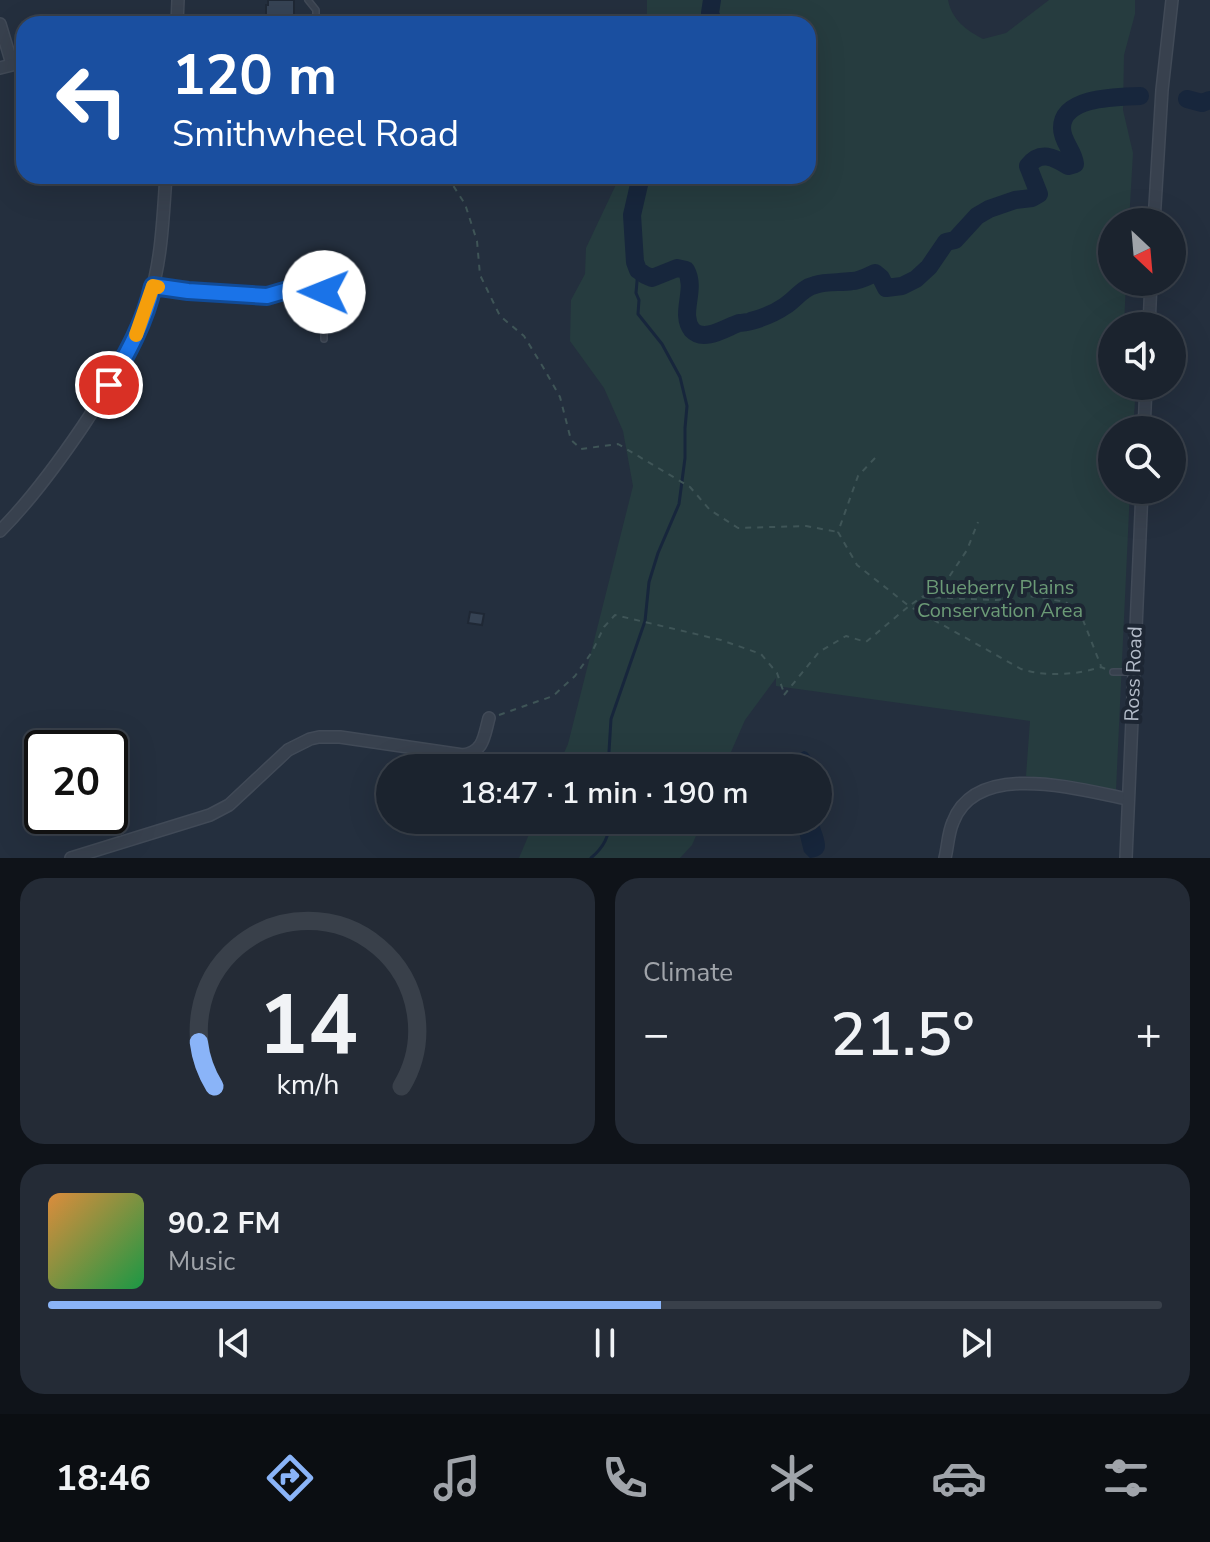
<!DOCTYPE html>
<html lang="en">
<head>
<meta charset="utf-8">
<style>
  :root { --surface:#1b232e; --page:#242b36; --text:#f1f3f6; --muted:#a0a4aa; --line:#39404a; --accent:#8ab4f8 }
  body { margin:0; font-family:"Nunito Sans",sans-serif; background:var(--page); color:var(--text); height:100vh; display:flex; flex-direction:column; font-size:30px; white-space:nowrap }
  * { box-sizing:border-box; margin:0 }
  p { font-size:26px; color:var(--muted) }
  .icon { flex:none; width:44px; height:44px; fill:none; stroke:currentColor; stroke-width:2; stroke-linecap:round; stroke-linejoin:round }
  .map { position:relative; height:858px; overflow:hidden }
  .sheet { display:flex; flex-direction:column; gap:20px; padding:20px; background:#0f1319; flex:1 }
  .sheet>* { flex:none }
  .hud { position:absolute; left:16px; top:16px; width:800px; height:168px; border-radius:24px; box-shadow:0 8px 32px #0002,0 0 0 2px var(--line); background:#1a4fa0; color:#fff; overflow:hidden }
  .needle { width:52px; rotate:154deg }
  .buttons { position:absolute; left:1098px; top:208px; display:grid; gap:16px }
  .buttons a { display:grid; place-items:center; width:88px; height:88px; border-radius:50%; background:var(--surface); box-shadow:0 8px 32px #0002,0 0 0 2px var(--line); font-size:40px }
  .speed { position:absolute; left:24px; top:730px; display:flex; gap:16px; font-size:40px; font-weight:700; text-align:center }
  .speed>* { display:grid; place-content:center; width:104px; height:104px; border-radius:50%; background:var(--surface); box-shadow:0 8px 32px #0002,0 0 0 2px var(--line); line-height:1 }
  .speed .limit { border:4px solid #111; border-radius:12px; background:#fff; color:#111 }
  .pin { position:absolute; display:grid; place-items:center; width:68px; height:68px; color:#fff; margin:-34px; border:4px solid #fff; border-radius:50%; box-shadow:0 2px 8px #0007 }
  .me { position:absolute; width:88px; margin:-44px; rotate:271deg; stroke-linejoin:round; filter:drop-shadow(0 0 6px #0008) }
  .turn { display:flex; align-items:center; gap:28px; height:168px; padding:0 24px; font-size:36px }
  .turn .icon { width:104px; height:104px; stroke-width:2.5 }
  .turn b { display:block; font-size:56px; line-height:68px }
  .big { font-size:60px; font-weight:600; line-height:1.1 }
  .sheet .widget { flex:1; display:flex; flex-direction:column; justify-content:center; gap:12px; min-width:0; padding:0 28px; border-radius:24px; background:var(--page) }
  .sheet .dial { align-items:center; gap:0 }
  .dial svg { height:208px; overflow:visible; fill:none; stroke:var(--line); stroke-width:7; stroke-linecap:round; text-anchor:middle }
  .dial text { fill:var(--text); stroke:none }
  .song { display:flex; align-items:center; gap:24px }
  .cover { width:96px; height:96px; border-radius:12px; background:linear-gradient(135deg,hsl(30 70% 55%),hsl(140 70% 35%)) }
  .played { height:8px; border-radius:4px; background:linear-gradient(90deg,var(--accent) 55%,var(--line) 55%) }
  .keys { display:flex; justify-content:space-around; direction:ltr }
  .heat { display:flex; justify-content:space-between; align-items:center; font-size:44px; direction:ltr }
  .sheet .tiles { flex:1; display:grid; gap:20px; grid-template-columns:1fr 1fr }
  .widget:last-child { grid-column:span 2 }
  .trip { position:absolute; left:376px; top:754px; width:456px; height:80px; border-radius:40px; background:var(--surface); box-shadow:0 8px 32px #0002,0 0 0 2px var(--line); font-weight:600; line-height:80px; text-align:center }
  .tabs { display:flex; height:128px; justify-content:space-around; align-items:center; background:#0b0e12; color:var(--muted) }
  .tabs .icon { width:56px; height:56px }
  .tabs .current { color:var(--accent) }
  .tabs b { font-size:36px; color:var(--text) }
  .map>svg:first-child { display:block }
  .green { fill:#263c3f }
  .water { fill:#17263c }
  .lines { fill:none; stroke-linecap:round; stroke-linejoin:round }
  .stream { stroke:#17263c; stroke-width:3 }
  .river { stroke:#17263c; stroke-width:18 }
  .building { fill:#364354; stroke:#1f2835; stroke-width:2 }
  .lane-casing { stroke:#414a57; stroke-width:8 }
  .street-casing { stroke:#414a57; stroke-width:14 }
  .path { stroke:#3f5557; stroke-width:2; stroke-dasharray:6 6; stroke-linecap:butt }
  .lane { stroke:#38414e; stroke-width:5 }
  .street { stroke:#38414e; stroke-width:11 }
  .route-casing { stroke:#114b97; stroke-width:20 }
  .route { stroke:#1a73e8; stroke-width:14 }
  .slow { stroke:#f59e0b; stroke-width:14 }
  .labels { text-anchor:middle; stroke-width:8; stroke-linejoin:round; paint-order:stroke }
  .park-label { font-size:20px; fill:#6b9a76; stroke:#1d2633 }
  .street-label { font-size:20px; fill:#b4bcc9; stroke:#1d2633 }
</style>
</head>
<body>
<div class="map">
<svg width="1210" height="858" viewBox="0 0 1210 858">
  <rect width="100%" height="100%" fill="#242f3e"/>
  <g class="green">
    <path d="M647,0H948C952,20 966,30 983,39L1006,33L1049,0H1135V14L1124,55L1123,110L1133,153L1129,222H1112V282H1126L1124,326H1112V386H1136L1133,430H1112V490H1130L1116,790L1026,776L1030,721L776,686V678L745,720L724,768H557L568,744L633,486L623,431L604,388L570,341L571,300L585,274L586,248L620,176H808V24H647Z"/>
    <polygon points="535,820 703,820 692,845 680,858 519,858"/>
  </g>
  <g class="water">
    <polygon points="804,751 807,752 812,758 815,768 791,768 793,757"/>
    <path d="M796,820H818C822,836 835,855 810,858L804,852Z"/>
  </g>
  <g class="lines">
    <g class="stream">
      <polyline points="608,768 611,719 645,621 649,582 658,553 679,504 685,458 685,428 687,406 680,377 662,344 638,314 639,300 636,293 638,270"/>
      <path d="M591,858C605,846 608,837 611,820"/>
    </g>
    <g class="river">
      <polyline points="712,0 710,13 714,24"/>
      <polyline points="1187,99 1202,103 1210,100"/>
      <path d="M641,176L632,215L635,262L638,270L645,275L652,278L677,268L686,270C697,290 679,313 692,330C704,343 727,327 739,323C740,323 750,322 751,321C762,318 775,313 785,306C796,299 802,288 815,285C827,281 840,283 852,281C860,281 868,276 875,273L881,278L886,288L902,286L916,279L929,267L946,242L955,240L977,216L989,209L1015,200L1032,198L1039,194L1028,166C1040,150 1054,157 1068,166L1075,164C1074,151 1062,142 1062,128C1062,96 1119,97 1140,96"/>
    </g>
  </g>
  <g class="building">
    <polygon points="268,0 294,0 294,18 293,18 292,24 266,24 266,5 268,5"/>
    <polygon points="470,612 484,614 482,625 468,623"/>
  </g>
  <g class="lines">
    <g class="lane-casing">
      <g id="lane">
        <polyline points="308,0 316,10 316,24"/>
        <polyline points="155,286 188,291 267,296 311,283 320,287 324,292 324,339"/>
        <polyline points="1113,672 1133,672"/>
      </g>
    </g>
    <g class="street-casing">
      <g id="street">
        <polyline points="0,24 12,64"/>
        <polyline points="177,24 178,0"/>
        <polyline points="0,68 24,62"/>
        <polyline points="1154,222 1162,90 1172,0"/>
        <polyline points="1149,326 1151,282"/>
        <polyline points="1144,430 1146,386"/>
        <path d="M0,531C32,499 58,463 83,426C110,385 136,344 150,297C162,258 163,216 166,176"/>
        <path d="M71,858L210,815L229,805L288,750L310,739L319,737H340L463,755C484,752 484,736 489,718"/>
        <path d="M945,858C948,846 948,833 953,822C977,759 1080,790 1128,799"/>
        <polyline points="1126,858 1142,490"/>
      </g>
    </g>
    <g class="path">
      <polyline points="447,176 465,204 477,241 480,275 500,316 524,336 543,367 560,397 571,440 581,449 618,444 690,487 710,510 738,528 806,526 838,532"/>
      <polyline points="875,458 858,476 838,532 857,565 909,606 922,597 943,586 967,550 978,522"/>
      <polyline points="923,597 997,600 1029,596 1066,602 1083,620 1101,666"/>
      <path d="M784,695L819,652L846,636L866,642L909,606L1021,669C1046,677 1076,675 1101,667L1108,670"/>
      <polyline points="499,715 553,696 575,676 592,652 604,627 615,615 721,640 761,654 777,673 784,693"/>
    </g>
    <use href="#lane" class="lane"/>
    <use href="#street" class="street"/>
  </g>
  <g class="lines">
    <g class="route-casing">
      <path id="route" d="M109,385C127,354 145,322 153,286L188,291L267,296L311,283L320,287L324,292"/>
    </g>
    <use href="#route" class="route"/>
    <polyline class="slow" points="136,335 153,286 158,287"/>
  </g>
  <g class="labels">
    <g class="park-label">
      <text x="1000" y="594">Blueberry Plains<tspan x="1000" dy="23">Conservation Area</tspan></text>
    </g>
    <g class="street-label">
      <text transform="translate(1133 674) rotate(-88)" y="7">Ross Road</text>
    </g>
  </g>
</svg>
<div class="buttons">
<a><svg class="needle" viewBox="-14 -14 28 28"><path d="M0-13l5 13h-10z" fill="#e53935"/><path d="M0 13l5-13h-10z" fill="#a0a4aa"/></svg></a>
<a><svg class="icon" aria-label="sound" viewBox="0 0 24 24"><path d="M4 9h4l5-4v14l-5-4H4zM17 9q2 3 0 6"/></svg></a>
<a><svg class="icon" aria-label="search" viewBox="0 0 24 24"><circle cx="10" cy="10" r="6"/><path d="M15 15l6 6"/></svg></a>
</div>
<div class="speed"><div class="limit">20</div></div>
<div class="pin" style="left:109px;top:385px;background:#d93025"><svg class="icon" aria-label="arrive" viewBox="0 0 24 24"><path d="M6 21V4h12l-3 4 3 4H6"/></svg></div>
<svg class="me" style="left:324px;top:292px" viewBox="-20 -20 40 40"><circle r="19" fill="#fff"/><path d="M0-13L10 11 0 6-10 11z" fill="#1a73e8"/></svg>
<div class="trip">18:47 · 1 min · 190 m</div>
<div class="hud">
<div class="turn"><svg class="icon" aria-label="left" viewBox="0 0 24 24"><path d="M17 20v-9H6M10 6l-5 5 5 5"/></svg><div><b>120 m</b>Smithwheel Road</div></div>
</div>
</div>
<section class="sheet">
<div class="tiles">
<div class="widget dial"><svg viewBox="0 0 100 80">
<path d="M14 69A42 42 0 1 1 86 69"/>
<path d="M14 69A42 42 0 0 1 8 52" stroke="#8ab4f8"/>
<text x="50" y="56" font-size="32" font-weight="700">14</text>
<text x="50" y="72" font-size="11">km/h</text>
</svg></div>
<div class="widget"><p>Climate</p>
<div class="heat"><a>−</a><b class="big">21.5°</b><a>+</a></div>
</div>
<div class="widget">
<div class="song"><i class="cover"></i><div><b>90.2 FM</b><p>Music</p></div></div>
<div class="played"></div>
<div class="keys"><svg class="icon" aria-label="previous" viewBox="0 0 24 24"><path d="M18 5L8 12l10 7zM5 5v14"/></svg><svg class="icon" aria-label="pause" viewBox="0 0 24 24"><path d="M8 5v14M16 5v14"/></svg><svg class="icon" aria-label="next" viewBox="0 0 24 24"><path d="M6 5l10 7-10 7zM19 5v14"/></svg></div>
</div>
</div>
</section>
<nav class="tabs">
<b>18:46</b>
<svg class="icon current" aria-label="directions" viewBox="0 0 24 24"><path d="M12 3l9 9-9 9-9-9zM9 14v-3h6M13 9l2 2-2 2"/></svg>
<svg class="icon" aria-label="music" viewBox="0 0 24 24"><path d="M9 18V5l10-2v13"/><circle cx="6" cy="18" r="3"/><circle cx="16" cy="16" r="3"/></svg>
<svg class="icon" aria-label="phone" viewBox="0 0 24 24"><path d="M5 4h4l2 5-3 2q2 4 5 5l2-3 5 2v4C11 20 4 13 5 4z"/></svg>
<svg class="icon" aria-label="climate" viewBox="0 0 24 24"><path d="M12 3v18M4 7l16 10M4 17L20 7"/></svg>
<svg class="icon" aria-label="car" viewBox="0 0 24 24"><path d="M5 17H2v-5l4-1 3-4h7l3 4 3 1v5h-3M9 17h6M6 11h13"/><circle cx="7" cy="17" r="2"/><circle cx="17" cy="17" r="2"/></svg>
<svg class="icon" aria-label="filters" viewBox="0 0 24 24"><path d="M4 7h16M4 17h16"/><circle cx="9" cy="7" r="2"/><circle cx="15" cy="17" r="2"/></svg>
</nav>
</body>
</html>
